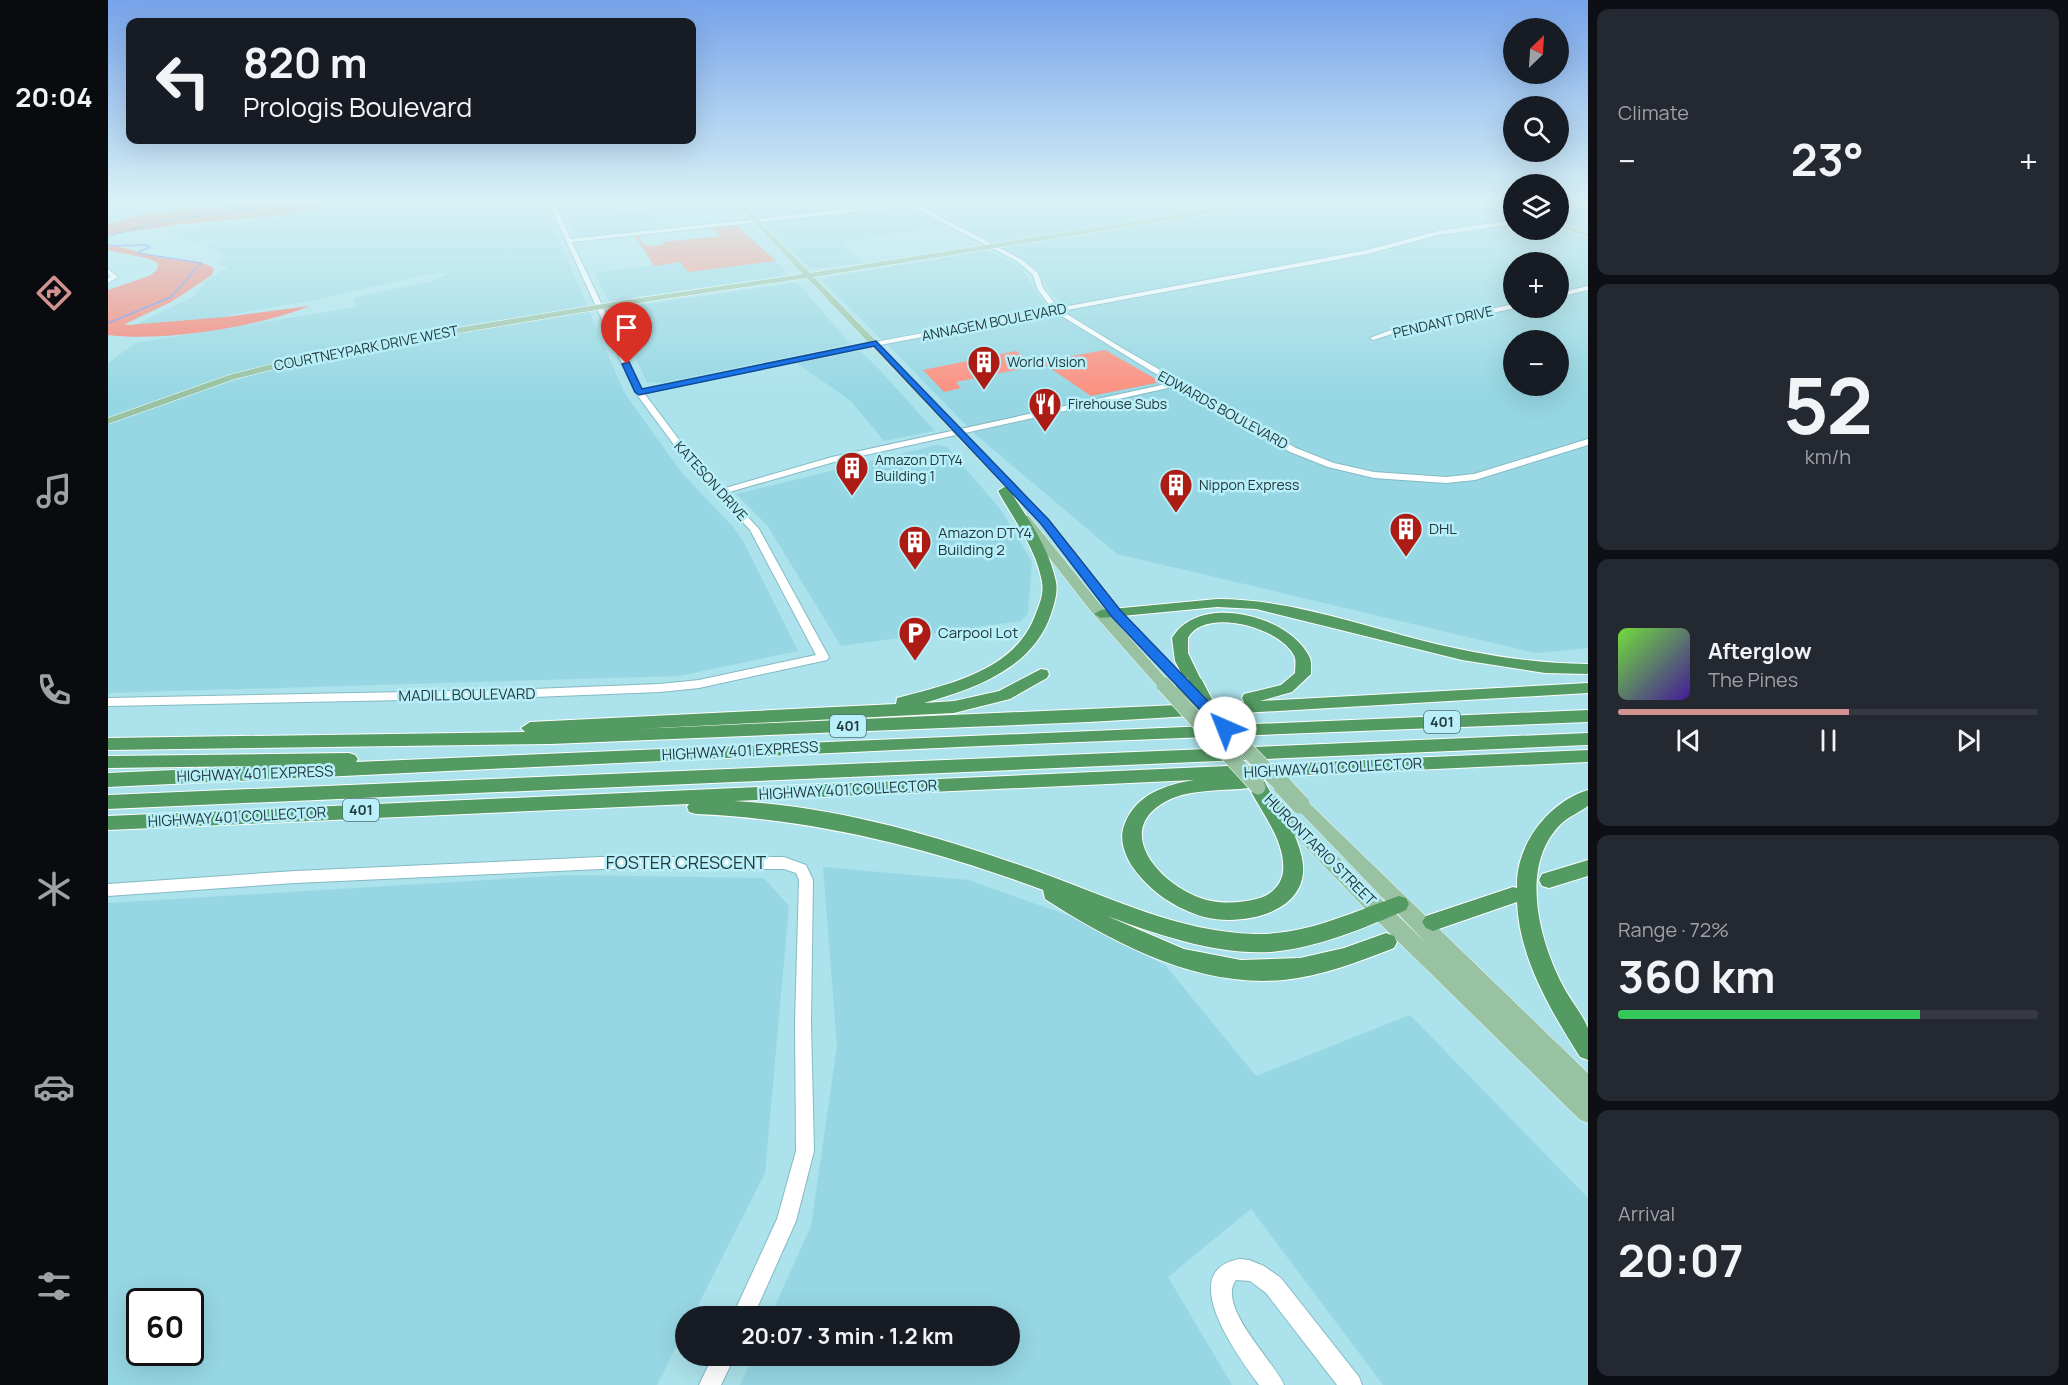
<!DOCTYPE html>
<html lang="en">
<head>
<meta charset="utf-8">
<style>
  :root { --surface:#171b24; --page:#242831; --text:#f1f3f6; --muted:#9ea1a6; --line:#363941; --accent:#d29290 }
  body { margin:0; font-family:Manrope,sans-serif; background:var(--page); color:var(--text); height:100vh; display:flex; flex-direction:column; font-size:22px; white-space:nowrap }
  * { box-sizing:border-box; margin:0 }
  p { font-size:20px; color:var(--muted) }
  .icon { flex:none; width:33px; height:33px; fill:none; stroke:currentColor; stroke-width:2; stroke-linecap:round; stroke-linejoin:round }
  .map { position:relative; flex:1; overflow:hidden }
  .panel { display:flex; flex-direction:column; gap:9px; padding:9px; background:#0d0f14; width:480px }
  .panel>* { flex:none }
  .hud { position:absolute; left:18px; top:18px; width:570px; height:126px; border-radius:12px; box-shadow:0 6px 24px #0002; background:#171b24; color:var(--text); overflow:hidden }
  .needle { width:39px; rotate:25deg }
  .fabs { position:absolute; left:1395px; top:18px; display:grid; gap:12px }
  .fabs a { display:grid; place-items:center; width:66px; height:66px; border-radius:50%; background:var(--surface); box-shadow:0 6px 24px #0002; font-size:30px }
  .speed { position:absolute; left:18px; top:1288px; display:flex; gap:12px; font-size:30px; font-weight:700; text-align:center }
  .speed>* { display:grid; place-content:center; width:78px; height:78px; border-radius:50%; background:var(--surface); box-shadow:0 6px 24px #0002; line-height:1 }
  .speed .limit { border:3px solid #111; border-radius:9px; background:#fff; color:#111 }
  .pin { position:absolute; display:grid; place-items:center; width:51px; height:51px; color:#fff; margin:-62px -26px; border-radius:50% 50% 50% 0; rotate:-45deg; box-shadow:0 0 6px #0007 }
  .pin .icon { rotate:45deg }
  .me { position:absolute; width:66px; margin:-33px; rotate:316deg; stroke-linejoin:round; filter:drop-shadow(0 0 4px #0008) }
  .turn { display:flex; align-items:center; gap:21px; height:126px; padding:0 18px; font-size:27px }
  .turn .icon { width:78px; height:78px; stroke-width:2.5 }
  .turn b { display:block; font-size:42px; line-height:51px }
  .big { font-size:45px; font-weight:700; line-height:1.1 }
  .panel .tile { flex:1; display:flex; flex-direction:column; justify-content:center; gap:9px; min-width:0; padding:0 21px; border-radius:12px; background:var(--page) }
  .panel .dial { align-items:center; gap:0 }
  .dial b { font-size:78px; line-height:1 }
  .song { display:flex; align-items:center; gap:18px }
  .cover { width:72px; height:72px; border-radius:9px; background:linear-gradient(135deg,hsl(100 70% 55%),hsl(260 70% 35%)) }
  .played { height:6px; border-radius:3px; background:linear-gradient(90deg,var(--accent) 55%,var(--line) 55%) }
  .keys { display:flex; justify-content:space-around; direction:ltr }
  .heat { display:flex; justify-content:space-between; align-items:center; font-size:33px; direction:ltr }
  .charge { height:9px; border-radius:4px; background:linear-gradient(90deg,#34c759 72%,var(--line) 0) }
  .trip { position:absolute; left:567px; top:1306px; width:345px; height:60px; border-radius:30px; background:var(--surface); box-shadow:0 6px 24px #0002; font-weight:700; line-height:60px; text-align:center }
  main { display:flex; flex:1; min-height:0 }
  .tabs { display:flex; flex-direction:column; width:108px; justify-content:space-around; align-items:center; background:#090b0e; color:var(--muted) }
  .tabs .icon { width:42px; height:42px }
  .tabs .on { color:var(--accent) }
  .tabs b { font-size:27px; color:var(--text) }
  .map>svg:first-child { display:block }
  .built { fill:#96d7e3; fill-rule:evenodd }
  .green { fill:#fc9080 }
  .forest { fill:#f97f6e }
  .lines { fill:none; stroke-linecap:round; stroke-linejoin:round }
  .stream { stroke:#6b89ec; stroke-width:1.5 }
  .minor-casing { stroke:#84bac4; stroke-width:2 }
  .major-casing { stroke:#fff; stroke-width:1 }
  .highway-casing { stroke:#fff; stroke-width:2 }
  .minor { fill:#fff; fill-rule:evenodd }
  .major { fill:#98c2a1; fill-rule:evenodd }
  .highway { fill:#549a63; fill-rule:evenodd }
  .major-bridge-far1-casing { stroke:#fff; stroke-width:16; stroke-linecap:butt }
  .major-bridge-casing { stroke:#fff; stroke-width:20; stroke-linecap:butt }
  .highway-bridge-casing { stroke:#fff; stroke-width:18; stroke-linecap:butt }
  .major-bridge-far1 { stroke:#98c2a1; stroke-width:15 }
  .major-bridge { stroke:#98c2a1; stroke-width:19 }
  .highway-bridge { stroke:#549a63; stroke-width:16 }
  .route { fill:#1a73e8; stroke:#114b97; stroke-width:1.5 }
  .labels { text-anchor:middle; stroke-width:5; stroke-linejoin:round; paint-order:stroke }
  .far-street-label { font-size:14px; fill:#23393d; stroke:#b8eff9 }
  .far-poi-label { font-size:14px; fill:#23393d; stroke:#b8eff9; text-anchor:start }
  .shield { fill:#b8eff9; stroke:#507075; stroke-width:1.5 }
  .shield-label { font-size:14px; font-weight:bold; fill:#23393d }
  .poi-label { font-size:15px; fill:#23393d; stroke:#b8eff9; text-anchor:start }
  .street-label { font-size:15px; fill:#23393d; stroke:#b8eff9 }
  .near-street-label { font-size:18px; fill:#23393d; stroke:#b8eff9 }
</style>
</head>
<body>
<main>
<nav class="tabs">
<b>20:04</b>
<svg class="icon on" aria-label="directions" viewBox="0 0 24 24"><path d="M12 3l9 9-9 9-9-9zM9 14v-3h6M13 9l2 2-2 2"/></svg>
<svg class="icon" aria-label="music" viewBox="0 0 24 24"><path d="M9 18V5l10-2v13"/><circle cx="6" cy="18" r="3"/><circle cx="16" cy="16" r="3"/></svg>
<svg class="icon" aria-label="phone" viewBox="0 0 24 24"><path d="M5 4h4l2 5-3 2q2 4 5 5l2-3 5 2v4C11 20 4 13 5 4z"/></svg>
<svg class="icon" aria-label="climate" viewBox="0 0 24 24"><path d="M12 3v18M4 7l16 10M4 17L20 7"/></svg>
<svg class="icon" aria-label="car" viewBox="0 0 24 24"><path d="M5 17H2v-5l4-1 3-4h7l3 4 3 1v5h-3M9 17h6M6 11h13"/><circle cx="7" cy="17" r="2"/><circle cx="17" cy="17" r="2"/></svg>
<svg class="icon" aria-label="filters" viewBox="0 0 24 24"><path d="M4 7h16M4 17h16"/><circle cx="9" cy="7" r="2"/><circle cx="15" cy="17" r="2"/></svg>
</nav>
<div class="map">
<svg width="1480" height="1385" viewBox="0 0 1480 1385">
  <rect width="100%" height="100%" fill="#abe2eb"/>
  <g class="built">
    <polygon points="238,201 434,201 517,394 574,473 626,528 636,543 690,651 571,676 0,693 0,363 27,343 249,307 246,298 327,280 342,273 319,274 216,298 122,315 112,319 25,326 86,296 100,279 120,268 110,264 114,253 99,247 111,241 80,243 80,240 65,236 59,230 187,217"/>
    <polygon points="470,201 501,201 507,212 538,210 552,230 467,237 452,203"/>
    <path d="M632,201H733L744,210L807,202L804,201H1365L1405,214L1406,230L1451,229L1480,238V648L1428,653L1009,554L868,435L779,344L962,311L943,294L931,271L916,259L851,225L732,242L756,263L703,269ZM1406,262H1450V308H1406ZM1406,340H1450V386H1406Z"/>
    <polygon points="1451,201 1480,201 1480,232 1451,223"/>
    <polygon points="878,251 902,261 914,269 939,308 773,339 715,281 721,277"/>
    <polygon points="668,261 679,275 500,301 487,273 572,262 580,272"/>
    <polygon points="685,283 691,284 742,344 553,383 539,382 504,309"/>
    <polygon points="752,351 767,365 827,431 776,441 743,401 689,363"/>
    <polygon points="829,445 839,447 893,510 924,562 920,613 913,621 733,646 659,525 628,494"/>
    <polygon points="715,867 860,880 970,919 1058,966 1148,1076 1302,1015 1480,1198 1480,1385 1275,1385 1143,1209 1060,1277 1124,1385 632,1385 645,1356 902,1356 902,1317 662,1317 703,1226 729,1046"/>
    <path d="M461,875L656,878L681,906L657,1173L584,1317H578L577,1329L549,1385H0V903ZM32,1302H82V1353H32Z"/>
  </g>
  <g class="green">
    <polygon points="628,225 668,261 580,272 572,262 546,266 527,236 470,241 552,233 555,233 535,235 531,239 537,246 555,245 555,242 612,236 604,228 562,232"/>
    <polygon points="997,350 1053,382 983,396 939,366 933,365 848,382 853,388 836,392 815,370 908,351 925,363"/>
  </g>
  <g class="forest">
    <polygon points="148,201 240,201 187,214 74,224 0,235 0,224 41,213 128,205"/>
    <path d="M0,244L55,258L93,262L106,268L104,275L63,302L17,324L20,325L117,317L202,306C149,327 56,342 0,335V290L41,276L49,270L50,263L42,259L0,250Z"/>
  </g>
  <g class="lines">
    <g class="stream">
      <polyline points="0,236 56,221 148,208 162,202 160,201"/>
      <polyline points="0,246 37,245 42,247 29,253 93,263 63,297 0,323"/>
    </g>
    <g class="minor-casing">
      <g id="minor">
        <polygon points="67,201 72,201 63,209 59,209"/>
        <path d="M440,201H460L446,203L463,239L798,203L796,201L804,202L829,201L809,205L913,259L930,273L935,288L950,308L1259,250L1330,231L1406,220V224L1330,235L1259,254L954,311L1014,348L1188,448L1226,463L1266,472L1338,477L1366,474L1480,439V445L1367,480L1338,483L1266,478L1220,467L1182,452L1069,386L726,462L618,493L651,529L721,657L719,660L591,688L552,692L399,698L0,706V698L399,690L552,684L591,680L708,655L642,530L578,461L527,392ZM803,206L909,261L925,275L929,288L944,309L756,344L534,389L464,242ZM947,312L1063,383L724,457L614,489L584,457L536,393L756,348Z"/>
        <polygon points="0,269 10,277 0,283 0,278 3,277 0,274"/>
        <polygon points="1480,286 1480,290 1450,297 1450,293"/>
        <polygon points="1406,304 1406,308 1408,308 1290,332 1265,340 1262,338 1288,328"/>
        <polygon points="493,857 676,857 698,865 705,880 703,1023 706,1151 688,1221 645,1317 624,1317 669,1219 688,1151 687,1023 691,880 688,873 676,869 493,869 187,883 0,896 0,884 187,871"/>
        <path d="M1132,1259L1141,1260L1156,1266L1173,1278L1251,1377L1254,1385H1229L1158,1293L1142,1281L1128,1280C1108,1306 1166,1361 1176,1385H1151C1132,1359 1065,1270 1132,1259Z"/>
        <polygon points="605,1356 627,1356 613,1385 591,1385"/>
      </g>
    </g>
    <g class="major-casing">
      <g id="major">
        <polygon points="626,201 632,201 702,273 1152,201 1108,213 706,277 941,519 1014,611 1080,681 1082,684 1080,687 1070,687 1004,617 933,525 699,278 536,302 226,354 127,379 0,424 0,418 121,375 226,348 525,299 695,274"/>
        <polygon points="1371,201 1380,201 1406,209 1406,213"/>
        <polygon points="1450,223 1480,233 1480,237 1450,227"/>
        <polygon points="917,515 921,516 991,603 1061,682 1063,685 1061,688 1051,688 981,609 911,519"/>
        <polygon points="1161,793 1167,795 1319,944 1184,804 1186,800 1198,800 1480,1073 1480,1123 1472,1120 1266,918 1155,803 1153,799 1155,795"/>
      </g>
    </g>
    <g class="highway-casing">
      <g id="highway">
        <path d="M896,487L900,488C919,517 942,549 948,582C950,593 946,604 943,614C925,668 867,689 816,703L846,701L891,691L933,669L939,670L941,674L939,678L902,699L846,713L529,729L1136,702L1134,698L1136,694L1173,685L1187,673C1187,669 1188,662 1187,658C1176,628 1097,606 1080,638V653L1095,684L1087,689L1081,688L1067,661L1064,638C1091,592 1180,615 1201,656C1204,661 1203,669 1203,674L1184,692L1152,701L1480,683V693L981,722L443,744L0,750V738L417,732L413,728L422,722L788,704L789,698C841,684 908,671 928,613C932,603 936,593 934,582C928,548 906,520 890,491Z"/>
        <path d="M1109,599C1180,599 1248,624 1316,641C1371,655 1424,663 1480,664V674L1437,673L1354,660L1148,609L1109,607L993,618L986,614L993,610Z"/>
        <polygon points="1480,710 1480,722 873,746 0,787 0,773 155,766 0,768 0,756 241,753 247,755 250,759 248,762"/>
        <polygon points="1480,733 1480,745 0,809 0,795"/>
        <path d="M1480,750V762L1154,777C1167,802 1188,829 1194,858C1205,912 1136,927 1096,917C1068,909 1043,892 1026,869C1017,856 1010,839 1017,823C1029,794 1057,785 1086,780L626,801C731,806 836,838 934,873C1003,898 1072,932 1147,934C1198,935 1244,912 1291,896L1298,898L1301,904L1298,910C1256,928 1210,948 1163,952C1107,955 1051,935 999,916L1076,949L1133,960L1192,958L1236,948L1278,933L1286,936L1289,942L1286,948C1250,962 1214,976 1176,980C1090,988 1007,944 937,899L935,890C823,848 708,819 588,814L581,812L579,807L581,804L0,830V816ZM1141,788C1154,813 1178,842 1175,872C1173,886 1162,896 1148,899C1132,903 1116,904 1099,900C1053,888 998,827 1065,798C1088,789 1117,791 1141,788Z"/>
        <path d="M1480,790V806C1472,812 1460,817 1453,824C1411,865 1431,939 1454,984C1461,999 1474,1013 1480,1028C1480,1036 1480,1051 1480,1060L1472,1057C1443,1011 1411,958 1409,902L1325,931L1318,928L1314,922L1318,916L1405,887L1409,888C1407,846 1440,802 1480,790Z"/>
        <polygon points="1480,860 1480,876 1441,888 1434,886 1431,880 1434,874"/>
      </g>
    </g>
    <use href="#minor" class="minor"/>
    <use href="#major" class="major"/>
    <use href="#highway" class="highway"/>
    <g class="major-bridge-far1-casing">
      <g id="major-bridge-far1">
        <polyline points="1075,684 1176,788"/>
        <polyline points="1056,685 1150,787"/>
      </g>
    </g>
    <g class="major-bridge-casing">
      <polyline id="major-bridge" points="1175,786 1192,804"/>
    </g>
    <g class="highway-bridge-casing">
      <polyline id="highway-bridge" points="1087,684 1102,713"/>
    </g>
    <use href="#major-bridge-far1" class="major-bridge-far1"/>
    <use href="#major-bridge" class="major-bridge"/>
    <use href="#highway-bridge" class="highway-bridge"/>
  </g>
  <linearGradient id="sky" x2="0" y2="1"><stop stop-color="#76a3ea"/><stop offset="0.51" stop-color="#d9f2f6"/><stop offset="1" stop-color="#d9f2f6" stop-opacity="0"/></linearGradient>
  <rect width="1480" height="395" fill="url(#sky)"/>
  <polygon class="route" points="768,341 941,520 1013,611 1122,724 1122,731 1112,731 1004,617 933,524 766,346 531,395 527,392 514,364 521,362 534,389"/>
  <defs>
    <g id="building-pin" transform="scale(1.725)"><path d="M0 17L-7.5 6A9.5 9.5 0 1 1 7.5 6Z" fill="#ad1c14" stroke="#b8eff9"/><path d="M-4-6H4V6H1V3H-1V6H-4ZM-2.5-4.3h1.7v1.8h-1.7ZM.8-4.3h1.7v1.8H.8ZM-2.5-1h1.7V.8h-1.7ZM.8-1h1.7V.8H.8Z" fill="#fff"/></g>
    <g id="restaurant-pin" transform="scale(1.725)"><path d="M0 17L-7.5 6A9.5 9.5 0 1 1 7.5 6Z" fill="#ad1c14" stroke="#b8eff9"/><path d="M-5-6h1v4h1v-4h1v4h1v-4h1v5L-1.5 .5V6h-2V.5L-5-1ZM5-6V6H3V1.5H1.5Q1.5-4 5-6Z" fill="#fff"/></g>
    <g id="parking-pin" transform="scale(1.725)"><path d="M0 17L-7.5 6A9.5 9.5 0 1 1 7.5 6Z" fill="#ad1c14" stroke="#b8eff9"/><path d="M-3.5-5.5H1a3.5 3.5 0 0 1 0 7H-1V5.5H-3.5ZM-1-3.4V-.6H.8a1.4 1.4 0 0 0 0-2.8Z" fill="#fff"/></g>
  </defs>
  <g fill-rule="evenodd">
    <use href="#building-pin" x="876" y="362"/>
    <use href="#restaurant-pin" x="937" y="404"/>
    <use href="#building-pin" x="744" y="468"/>
    <use href="#building-pin" x="1068" y="485"/>
    <use href="#building-pin" x="1298" y="529"/>
    <use href="#building-pin" x="807" y="542"/>
    <use href="#parking-pin" x="807" y="633"/>
  </g>
  <g class="labels">
    <g class="far-street-label">
      <text transform="translate(886 322) rotate(-11)" y="5">ANNAGEM BOULEVARD</text>
      <text transform="translate(1335 322) rotate(-13)" y="5">PENDANT DRIVE</text>
      <text transform="translate(258 348) rotate(-11)" y="5">COURTNEYPARK DRIVE WEST</text>
      <text transform="translate(1115 410) rotate(29)" y="5">EDWARDS BOULEVARD</text>
      <text transform="translate(603 481) rotate(48)" y="5">KATESON DRIVE</text>
    </g>
    <g class="far-poi-label">
      <text x="899" y="367">World Vision</text>
      <text x="960" y="409">Firehouse Subs</text>
      <text x="767" y="465">Amazon DTY4<tspan x="767" dy="16">Building 1</tspan></text>
      <text x="1091" y="490">Nippon Express</text>
    </g>
    <g class="shield">
      <rect x="1316" y="711" width="36" height="22" rx="4.5"/>
      <rect x="722" y="715" width="36" height="22" rx="4.5"/>
      <rect x="235" y="799" width="36" height="22" rx="4.5"/>
    </g>
    <g class="shield-label">
      <text x="1334" y="727">401</text>
      <text x="740" y="731">401</text>
      <text x="253" y="815">401</text>
    </g>
    <g class="poi-label">
      <text x="1321" y="534">DHL</text>
      <text x="830" y="538">Amazon DTY4<tspan x="830" dy="17">Building 2</tspan></text>
      <text x="830" y="638">Carpool Lot</text>
    </g>
    <g class="street-label">
      <text transform="translate(359 695) rotate(-1)" y="5">MADILL BOULEVARD</text>
      <text transform="translate(632 751) rotate(-3)" y="5">HIGHWAY 401 EXPRESS</text>
      <text transform="translate(1225 768) rotate(-3)" y="5">HIGHWAY 401 COLLECTOR</text>
      <text transform="translate(147 774) rotate(-2)" y="5">HIGHWAY 401 EXPRESS</text>
      <text transform="translate(740 790) rotate(-3)" y="5">HIGHWAY 401 COLLECTOR</text>
      <text transform="translate(129 817) rotate(-3)" y="5">HIGHWAY 401 COLLECTOR</text>
      <text transform="translate(1212 850) rotate(45)" y="5">HURONTARIO STREET</text>
    </g>
    <g class="near-street-label">
      <text x="578" y="869">FOSTER CRESCENT</text>
    </g>
  </g>
</svg>
<div class="fabs">
<a><svg class="needle" viewBox="-14 -14 28 28"><path d="M0-13l5 13h-10z" fill="#e53935"/><path d="M0 13l5-13h-10z" fill="#9ea1a6"/></svg></a>
<a><svg class="icon" aria-label="search" viewBox="0 0 24 24"><circle cx="10" cy="10" r="6"/><path d="M15 15l6 6"/></svg></a>
<a><svg class="icon" aria-label="layers" viewBox="0 0 24 24"><path d="M12 4l9 5-9 5-9-5zM3 14l9 5 9-5"/></svg></a>
<a>+</a>
<a>−</a>
</div>
<div class="speed"><div class="limit">60</div></div>
<div class="pin" style="left:519px;top:364px;background:#d93025"><svg class="icon" aria-label="arrive" viewBox="0 0 24 24"><path d="M6 21V4h12l-3 4 3 4H6"/></svg></div>
<svg class="me" style="left:1117px;top:728px" viewBox="-20 -20 40 40"><circle r="19" fill="#fff"/><path d="M0-13L10 11 0 6-10 11z" fill="#1a73e8"/></svg>
<div class="trip">20:07 · 3 min · 1.2 km</div>
<div class="hud">
<div class="turn"><svg class="icon" aria-label="left" viewBox="0 0 24 24"><path d="M17 20v-9H6M10 6l-5 5 5 5"/></svg><div><b>820 m</b>Prologis Boulevard</div></div>
</div>
</div>
<section class="panel">
<div class="tile"><p>Climate</p>
<div class="heat"><a>−</a><b class="big">23°</b><a>+</a></div>
</div>
<div class="tile dial"><b>52</b><p>km/h</p></div>
<div class="tile">
<div class="song"><i class="cover"></i><div><b>Afterglow</b><p>The Pines</p></div></div>
<div class="played"></div>
<div class="keys"><svg class="icon" aria-label="previous" viewBox="0 0 24 24"><path d="M18 5L8 12l10 7zM5 5v14"/></svg><svg class="icon" aria-label="pause" viewBox="0 0 24 24"><path d="M8 5v14M16 5v14"/></svg><svg class="icon" aria-label="next" viewBox="0 0 24 24"><path d="M6 5l10 7-10 7zM19 5v14"/></svg></div>
</div>
<div class="tile"><p>Range · 72%</p><b class="big">360 km</b><div class="charge"></div></div>
<div class="tile"><p>Arrival</p><b class="big">20:07</b></div>
</section>
</main>
</body>
</html>
